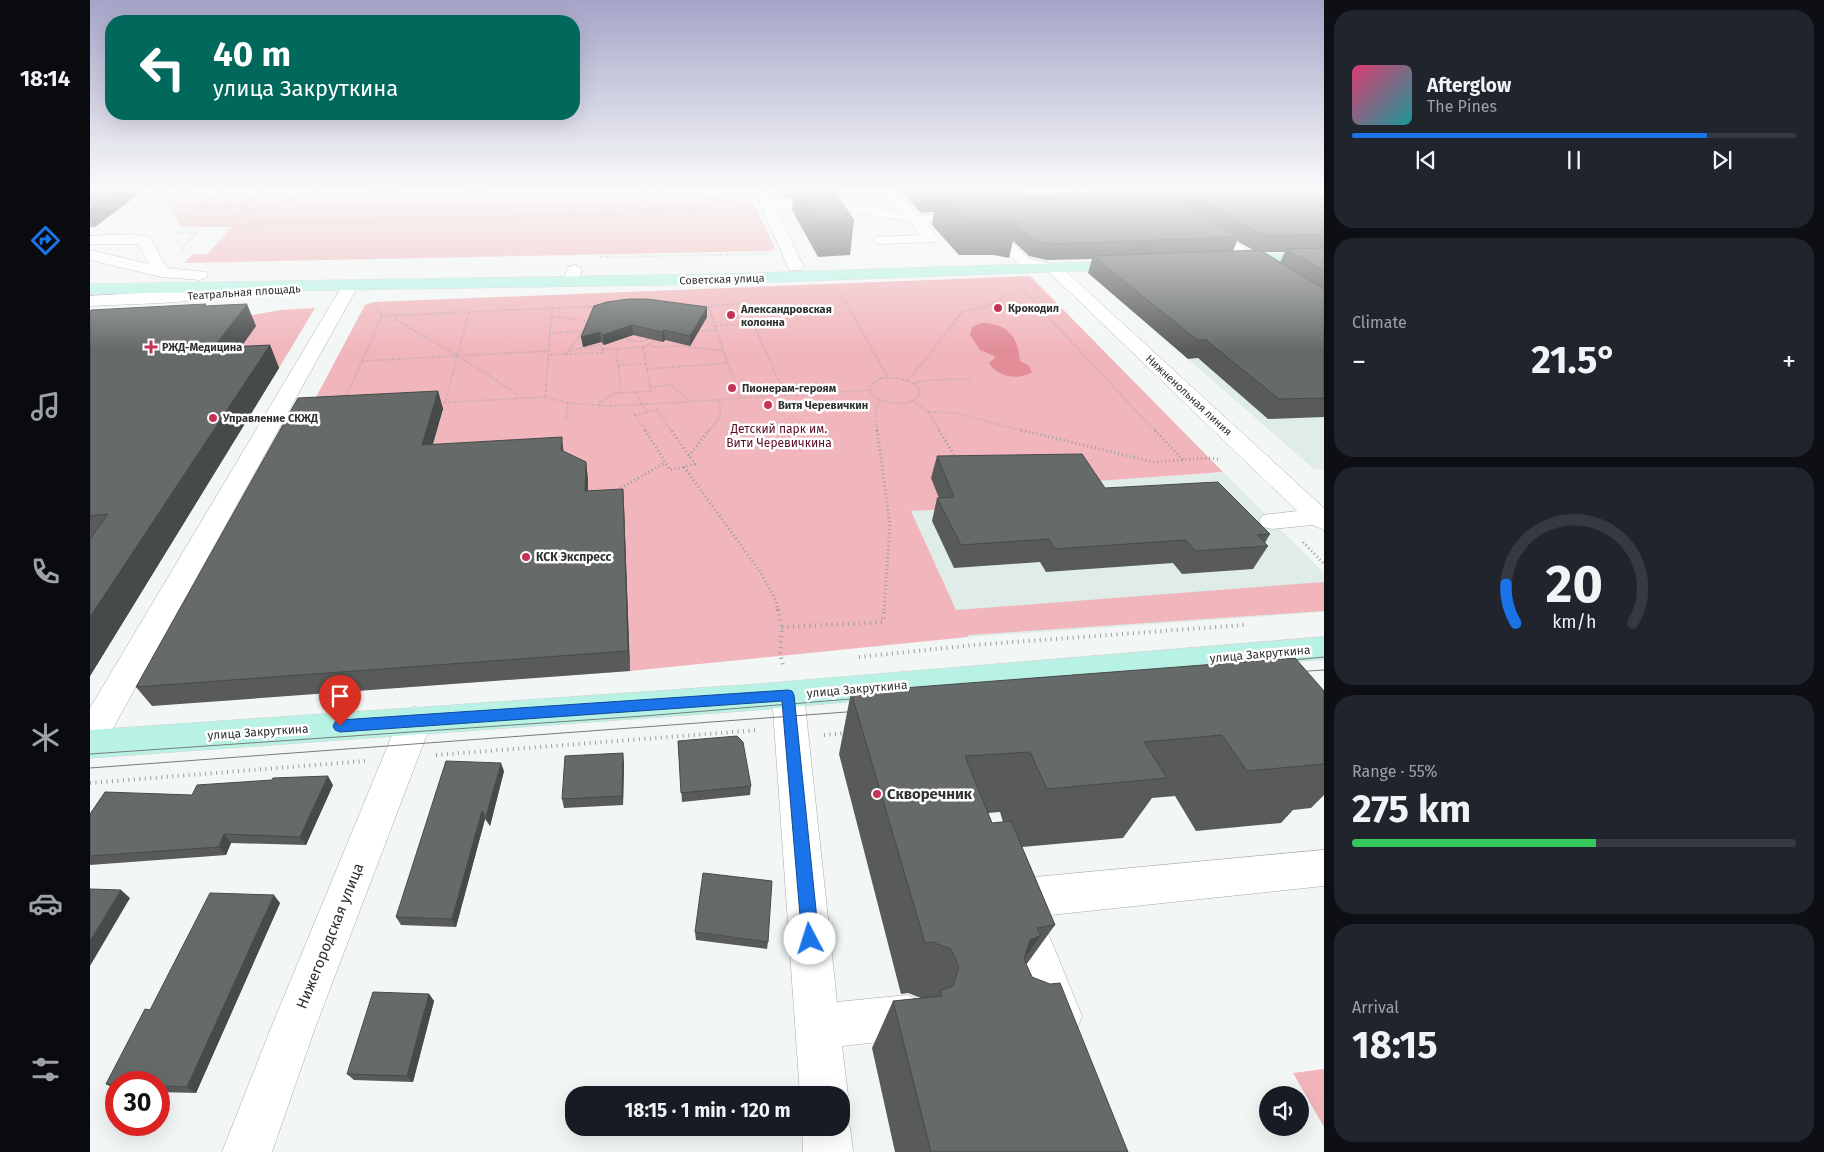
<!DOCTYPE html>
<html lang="en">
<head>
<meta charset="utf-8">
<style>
  :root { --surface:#171b24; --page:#20242c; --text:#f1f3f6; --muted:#9ea1a6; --line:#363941; --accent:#1a73e8 }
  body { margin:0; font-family:"Fira Sans",sans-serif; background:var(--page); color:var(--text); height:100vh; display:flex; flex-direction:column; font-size:19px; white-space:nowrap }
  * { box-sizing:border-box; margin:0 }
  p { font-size:16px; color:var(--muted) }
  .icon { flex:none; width:28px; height:28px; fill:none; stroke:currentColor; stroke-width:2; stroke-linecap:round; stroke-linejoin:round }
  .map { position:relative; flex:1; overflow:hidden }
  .panel { display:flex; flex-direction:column; gap:10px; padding:10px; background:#0d0f14; width:500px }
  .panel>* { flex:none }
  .hud { position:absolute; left:15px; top:15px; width:475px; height:105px; border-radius:20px; box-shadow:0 5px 20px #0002; background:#00695c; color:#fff; overflow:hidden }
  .buttons { position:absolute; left:1169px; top:1086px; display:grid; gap:10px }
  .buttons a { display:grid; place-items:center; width:50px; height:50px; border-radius:50%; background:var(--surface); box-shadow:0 5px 20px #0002; font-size:25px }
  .speed { position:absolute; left:15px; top:1071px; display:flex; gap:10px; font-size:25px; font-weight:700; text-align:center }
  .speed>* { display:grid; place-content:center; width:65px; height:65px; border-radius:50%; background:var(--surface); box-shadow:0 5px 20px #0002; line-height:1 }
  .speed .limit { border:8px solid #d22; background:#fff; color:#111 }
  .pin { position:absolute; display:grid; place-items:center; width:42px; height:42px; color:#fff; margin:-51px -21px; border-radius:50% 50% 50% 0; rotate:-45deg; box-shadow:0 0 5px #0007 }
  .pin .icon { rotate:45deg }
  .me { position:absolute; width:55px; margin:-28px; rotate:355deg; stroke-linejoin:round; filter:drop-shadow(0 0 4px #0008) }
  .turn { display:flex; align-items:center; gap:18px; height:105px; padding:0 25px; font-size:22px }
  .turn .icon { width:65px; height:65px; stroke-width:2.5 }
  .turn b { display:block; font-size:35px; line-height:42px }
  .big { font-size:38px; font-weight:700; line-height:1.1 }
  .panel .widget { flex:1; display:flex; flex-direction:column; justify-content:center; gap:8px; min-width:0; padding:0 18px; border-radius:20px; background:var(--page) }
  .panel .dial { align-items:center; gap:0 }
  .dial svg { height:130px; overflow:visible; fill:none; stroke:var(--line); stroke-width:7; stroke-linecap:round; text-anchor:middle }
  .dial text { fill:var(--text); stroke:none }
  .song { display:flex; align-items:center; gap:15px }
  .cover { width:60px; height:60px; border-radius:8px; background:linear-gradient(135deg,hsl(340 70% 55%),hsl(180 70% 35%)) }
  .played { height:5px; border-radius:2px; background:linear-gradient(90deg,var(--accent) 80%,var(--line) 80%) }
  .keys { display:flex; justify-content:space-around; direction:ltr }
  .heat { display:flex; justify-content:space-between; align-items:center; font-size:28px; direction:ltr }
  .charge { height:8px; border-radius:4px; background:linear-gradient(90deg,#34c759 55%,var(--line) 0) }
  .trip { position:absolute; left:475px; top:1086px; width:285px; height:50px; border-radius:20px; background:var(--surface); box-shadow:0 5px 20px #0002; font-weight:700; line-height:50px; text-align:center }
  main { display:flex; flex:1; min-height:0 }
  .dock { display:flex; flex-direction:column; width:90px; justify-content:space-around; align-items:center; background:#090b0e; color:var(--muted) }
  .dock .icon { width:35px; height:35px }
  .dock .active { color:var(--accent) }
  .dock b { font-size:22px; color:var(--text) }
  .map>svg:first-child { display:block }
  .built { fill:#dfece8 }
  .green { fill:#f1b6bc }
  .water { fill:#e28d98 }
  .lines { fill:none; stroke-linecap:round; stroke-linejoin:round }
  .minor-casing { stroke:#a7abaa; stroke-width:1 }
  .major-casing { stroke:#d1d2d1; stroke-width:1 }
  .path-far2 { stroke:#9b9f9e; stroke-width:2; stroke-dasharray:0.5 2; stroke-linecap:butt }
  .path-far1 { stroke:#9b9f9e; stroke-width:3; stroke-dasharray:1 3; stroke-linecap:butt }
  .path { stroke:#9b9f9e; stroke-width:4; stroke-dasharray:1 4.5; stroke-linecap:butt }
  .minor { fill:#fff; fill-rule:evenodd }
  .major { fill:#b8f2e4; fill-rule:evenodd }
  .tram { stroke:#797c7b; stroke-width:1 }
  .path-bridge { stroke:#9b9f9e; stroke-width:2; stroke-dasharray:0.5 2; stroke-linecap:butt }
  .wall { fill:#585b5a; fill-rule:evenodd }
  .shaded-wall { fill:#474a4a }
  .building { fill:#666a69; stroke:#474a4a }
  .route { fill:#1a73e8; stroke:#114b97 }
  .poi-dot { fill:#c43456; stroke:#fff; stroke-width:2 }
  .labels { text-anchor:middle; stroke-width:5; stroke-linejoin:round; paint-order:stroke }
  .far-street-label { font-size:11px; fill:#2f3130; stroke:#fff }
  .far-poi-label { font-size:11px; font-weight:bold; fill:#2f3130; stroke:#fff; text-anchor:start }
  .park-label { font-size:12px; fill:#5a0e22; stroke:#fff }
  .poi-label { font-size:12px; font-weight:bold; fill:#2f3130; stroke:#fff; text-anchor:start }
  .street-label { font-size:12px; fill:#2f3130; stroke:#fff }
  .near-poi-label { font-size:15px; font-weight:bold; fill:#2f3130; stroke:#fff; text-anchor:start }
  .near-street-label { font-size:15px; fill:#2f3130; stroke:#fff }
</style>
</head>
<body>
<main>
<nav class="dock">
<b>18:14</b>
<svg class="icon active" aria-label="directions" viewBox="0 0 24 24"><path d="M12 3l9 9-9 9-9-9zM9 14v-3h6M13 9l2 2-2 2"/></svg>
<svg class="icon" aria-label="music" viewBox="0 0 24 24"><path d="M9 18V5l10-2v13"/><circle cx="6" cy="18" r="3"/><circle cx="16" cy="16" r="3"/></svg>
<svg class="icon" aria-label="phone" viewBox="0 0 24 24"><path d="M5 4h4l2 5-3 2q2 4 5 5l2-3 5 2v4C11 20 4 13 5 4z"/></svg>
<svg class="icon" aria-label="climate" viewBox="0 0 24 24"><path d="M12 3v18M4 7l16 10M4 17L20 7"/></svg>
<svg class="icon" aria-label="car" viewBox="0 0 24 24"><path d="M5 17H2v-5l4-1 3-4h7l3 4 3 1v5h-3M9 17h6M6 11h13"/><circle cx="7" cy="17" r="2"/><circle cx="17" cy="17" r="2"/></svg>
<svg class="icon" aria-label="filters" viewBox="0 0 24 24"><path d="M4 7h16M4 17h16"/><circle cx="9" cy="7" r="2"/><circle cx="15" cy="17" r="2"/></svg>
</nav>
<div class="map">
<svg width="1234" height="1152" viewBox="0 0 1234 1152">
  <rect width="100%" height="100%" fill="#f2f6f5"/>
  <g class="built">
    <polygon points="1234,330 1234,469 1225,470 1098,359 1197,353"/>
    <polygon points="1133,472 1234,573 1234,612 878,637 820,511 982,503 1006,481"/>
  </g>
  <g class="green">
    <polygon points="81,190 657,190 685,248 680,251 94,263 103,254 117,254 142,227 91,227 81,209 77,207 79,205 77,193"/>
    <polygon points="940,276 1133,472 1007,481 982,503 821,511 866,610 1234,582 1234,611 878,635 878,637 540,671 251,692 324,511 353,410 216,416 275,305 283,302"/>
    <polygon points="225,308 189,368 158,370 146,353 165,326 140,319 190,310"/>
    <polygon points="1234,1069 1234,1127 1203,1073"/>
  </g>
  <path class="water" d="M891,323C918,323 928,337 930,361L938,365L942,372C929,381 907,377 899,363L905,358L904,356L890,350L880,335L882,327Z"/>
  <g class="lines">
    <g class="minor-casing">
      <g id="minor">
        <polygon points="664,190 676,190 682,201 740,199 811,212 793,190 806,190 828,215 877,214 854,190 867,190 938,258 969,265 1234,508 1234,530 1223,525 1182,529 1173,527 1169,521 1173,515 1207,511 958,271 928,264 884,221 836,223 849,239 847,242 790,244 785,243 783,240 785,237 831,235 820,222 740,207 686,209 714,267 712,270 700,270 698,267"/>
        <polygon points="918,190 932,190 941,198 994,196 988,190 1003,190 1014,199 1007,203 938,206 933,205"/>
        <polygon points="1046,190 1061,190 1234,296 1234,308 1228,307"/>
        <polygon points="42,234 60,237 77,268 116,272 118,275 116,278 110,280 71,277 0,260 0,250 59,264 49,244 0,244 0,236"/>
        <polygon points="484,265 490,267 492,270 486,286 474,286 472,283 478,267"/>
        <polygon points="260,281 266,283 268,286 12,748 0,752 0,708 252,286 254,283"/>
        <polygon points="201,284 207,285 209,289 207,293 72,303 0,306 0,296"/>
        <polygon points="698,682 709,686 714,695 747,1002 817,995 833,1001 839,1017 833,1033 817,1039 752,1046 758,1095 751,1110 760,1128 763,1152 713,1152 712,1128 751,1128 751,1095 710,1095 682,695 687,686"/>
        <polygon points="325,707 337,711 342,721 225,1028 182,1152 132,1152 181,1028 308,721 313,711"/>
        <polygon points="1234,850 1234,886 951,916 992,1016 986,1032 970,1038 954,1032 904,899 910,885 924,879"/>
      </g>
    </g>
    <g class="major-casing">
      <g id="major">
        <polygon points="1234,252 1234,262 1148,266 1143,264 1140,261 1143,258 1148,256"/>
        <polygon points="1038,261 1044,263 1046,266 1044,269 632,284 0,294 0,284 632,274"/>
        <polygon points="1234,637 1234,659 667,710 0,758 0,730 667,684"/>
      </g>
    </g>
    <g class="path-far2">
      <polyline points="72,190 61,198 72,206"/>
      <polyline points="94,190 72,206 84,212 91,219 143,218 171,190"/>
      <polyline points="277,190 339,195 402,190"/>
      <polyline points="551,190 554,212"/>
      <polyline points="561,190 615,197 653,206"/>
      <polyline points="123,196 166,195"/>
      <polyline points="110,207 156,205"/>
      <polyline points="19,214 47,215 57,219"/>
      <polyline points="148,214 179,207 229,190"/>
      <polyline points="96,219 129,190"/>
      <polyline points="113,226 656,209"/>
      <polyline points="76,232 107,233 92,247 95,254"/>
      <polyline points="107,233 151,190"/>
      <polyline points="510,257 676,254"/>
      <polyline points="932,289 1066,432"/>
      <polyline points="752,295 798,378"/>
      <polygon points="655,304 695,395 650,398 618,306"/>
      <polyline points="285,306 292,316"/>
      <polyline points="609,307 618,306"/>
      <polyline points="307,315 306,320 367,355 427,394 427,399"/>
      <polyline points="292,316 508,306"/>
      <polyline points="462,316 502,322"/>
      <path d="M550,324L564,327L567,334C556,343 541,344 530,335L535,327Z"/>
      <polyline points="625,326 664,324"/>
      <polyline points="607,331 626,330"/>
      <polyline points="460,333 493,331"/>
      <polyline points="559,344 563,347 591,346 634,351"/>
      <polygon points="553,347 561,391 531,393 526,349"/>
      <polyline points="553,347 565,341 565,339"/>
      <polyline points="512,349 526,349"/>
      <polyline points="475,354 513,353 512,347 509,345 478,351"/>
      <path d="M459,355L475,354C488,340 499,325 502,306"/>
      <polyline points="272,361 459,351"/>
      <polyline points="528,365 556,364"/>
      <polyline points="557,369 638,363"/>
      <path d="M791,378C805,377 817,379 828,387L830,395C816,409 796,404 781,394L779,386Z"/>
      <polyline points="817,380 835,361 872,312 898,306 923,291"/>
      <polyline points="824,383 842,380 880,379"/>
      <polyline points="560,387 581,385 601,401"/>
      <polyline points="545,392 557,413"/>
      <polyline points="695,395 779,390"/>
      <polyline points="256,397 292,316"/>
      <polyline points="455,397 462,308"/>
      <polyline points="822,401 838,412 850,432"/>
      <polyline points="355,402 379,312"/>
      <polyline points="597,402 650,398"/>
      <polyline points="348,403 455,397 478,403 520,406"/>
      <polyline points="510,407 509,403 523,394 531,393"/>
      <polyline points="838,412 867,413 935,432"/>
      <polyline points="476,420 478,403"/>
      <polyline points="556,432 545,415 567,410 582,432"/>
      <polyline points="618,432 631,415 629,399"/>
      <polyline points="787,432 786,407 791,400"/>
    </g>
    <g class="path-far1">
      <polyline points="555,430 580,470 605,464 581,430"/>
      <polyline points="787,430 800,525 794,611"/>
      <polyline points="849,430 866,458"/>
      <polyline points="931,430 1063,462 1119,458 1131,460"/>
      <polyline points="1065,430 1093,460"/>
      <polyline points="599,456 619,430"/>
      <polyline points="594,467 671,573 686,601 688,611"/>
      <polyline points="527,490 575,463"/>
      <polyline points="1213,542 1234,564"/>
    </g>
    <g class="path">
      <polyline points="688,609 692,627 690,654 693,665"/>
      <polyline points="692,627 793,622 794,609"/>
      <polyline points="769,657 884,645 1154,625"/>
      <polyline points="734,735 755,733"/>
      <polyline points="346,755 669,730"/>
      <polyline points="0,783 275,761"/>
    </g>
    <use href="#minor" class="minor"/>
    <use href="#major" class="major"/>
    <g class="tram">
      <polyline points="1192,661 1234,657"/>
      <polyline points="1204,672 1234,670"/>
      <polyline points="0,754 554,716 773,698"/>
      <polyline points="0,768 770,711"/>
    </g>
    <polyline class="path-bridge" points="520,406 597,402"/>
  </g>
  <g class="wall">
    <polygon points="0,190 5,227 0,227"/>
    <polygon points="691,190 743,190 764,220 760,255 728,257 702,210 703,198 696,199"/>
    <path d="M810,190H930L936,195L1009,192L1006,190H1234V417L1178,419L1108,358L1098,359L998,273L1002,259L957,260L939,256L923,241L919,258L904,255H869L842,225L844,212L831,213ZM1147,241L1163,250L1143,251ZM1174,252H1195L1190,262Z"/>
    <polygon points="117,306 166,326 151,346 180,345 189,368 0,676 0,311"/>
    <polygon points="504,306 617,317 600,346 575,340 573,342 543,335 514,345 511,342 493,347"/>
    <polygon points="348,391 353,409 343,444 474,452 496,462 498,481 498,491 534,508 540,671 62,706 46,687"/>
    <polygon points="847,456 1015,488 1180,534 1175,543 1178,546 1163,569 1092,574 1083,563 956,572 950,562 864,568 842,521 847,498 849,498 841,478"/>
    <path d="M1234,691V795L1221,808L1203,810L1191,823L1106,831L1085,796L1062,798L1033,838L932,847L965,925L936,965L942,977L1038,1152H805L782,1048L803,1001L831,998L818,993L811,994L749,754L761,692ZM910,812L913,822L902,823L898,813Z"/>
    <polygon points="588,741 661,786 660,795 592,802"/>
    <polygon points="534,762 533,805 474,808 472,799"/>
    <polygon points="414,771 400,826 395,819 366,927 311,925 306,917"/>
    <polygon points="243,785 216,845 141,843 136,855 0,865 0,814 102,795"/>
    <polygon points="190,903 106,1093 69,1092 69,1082 26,1082 26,1090 16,1084 60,1010"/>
    <polygon points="605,932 678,942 677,949 606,940"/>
    <polygon points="339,994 344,1001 323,1082 264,1080 257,1074"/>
  </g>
  <g class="shaded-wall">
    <polygon points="23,190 54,190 5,227 0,217 0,206"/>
    <polygon points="157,304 166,326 134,371 123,348"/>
    <polygon points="617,307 617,317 600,346 600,336"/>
    <polygon points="542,325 543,335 514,345 513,335"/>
    <polygon points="574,330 575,340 573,342 572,332"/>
    <polygon points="510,332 511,342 493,347 491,337"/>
    <polygon points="180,345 189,368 0,676 0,617"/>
    <polygon points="348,391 353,409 337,464 332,445"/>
    <polygon points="472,437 474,456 471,450"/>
    <polygon points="496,462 498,481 497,510 495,491"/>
    <polygon points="533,489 534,508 540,671 538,651"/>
    <polygon points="533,753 534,762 533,805 532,796"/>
    <polygon points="411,763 414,771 400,826 396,817"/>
    <polygon points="238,776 243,785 216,845 210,837"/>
    <polygon points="392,811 395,819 366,927 362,919"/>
    <polygon points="134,834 141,843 136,855 129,847"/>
    <polygon points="31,890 40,898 0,966 0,941"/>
    <polygon points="184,895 190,903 106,1093 97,1087"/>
    <polygon points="951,935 914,987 940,940"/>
    <polygon points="339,994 344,1001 323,1082 317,1076"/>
  </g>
  <g class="building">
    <polygon points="0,190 23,190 0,206"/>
    <polygon points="712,190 743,190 764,220 732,221"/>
    <polygon points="826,190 869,190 848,191 847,197 834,198"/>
    <polygon points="872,190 892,190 928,222 913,219 877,219 848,191"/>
    <polygon points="892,190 930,190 936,195 1031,192 1029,190 1071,190 1149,237 961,244 944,240 927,225 928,222"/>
    <polygon points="1095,190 1234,190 1234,234 1174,236"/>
    <polygon points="1234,248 1234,271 1196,249"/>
    <polygon points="1170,250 1234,289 1234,398 1189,399 1116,340 1107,340 1003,256"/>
    <polygon points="539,299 557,299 617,307 600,336 574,330 572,332 542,325 513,335 510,332 491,337 504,306 517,302"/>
    <polygon points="116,304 114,306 157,304 123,348 180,345 0,617 0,539 18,514 0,516 0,311 1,310"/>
    <polygon points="348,391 332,445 472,437 471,450 496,462 495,491 533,489 538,651 46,687 208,398"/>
    <polygon points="992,454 1015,488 1128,482 1180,534 1167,535 1178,546 1105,551 1096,540 965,549 959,539 871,545 847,498 864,497 847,456"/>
    <polygon points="1205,658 1234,691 1234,764 1157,771 1132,735 1054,742 1077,778 957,789 940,752 875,756 902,823 921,821 965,925 947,928 951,935 940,940 934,959 942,977 960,984 970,983 1038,1152 841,1152 803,1001 852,996 850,991 863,986 869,967 861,949 842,942 835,943 761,692"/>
    <polygon points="647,736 653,742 661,786 591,793 588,741"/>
    <polygon points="533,753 532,796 472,799 475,756"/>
    <polygon points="356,761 411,763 396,817 392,811 362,919 306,917"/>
    <polygon points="238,776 210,837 134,834 129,847 0,856 0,814 15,792 102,795 107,785 182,780 183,778"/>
    <polygon points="613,873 682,881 678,942 605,932"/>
    <polygon points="0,889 31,890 0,941"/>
    <polygon points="120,893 184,895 97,1087 69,1086 69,1082 26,1082 26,1085 16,1084 55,1009 60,1010"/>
    <polygon points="283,992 339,994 317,1076 257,1074"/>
  </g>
  <linearGradient id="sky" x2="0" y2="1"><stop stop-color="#a5a4c8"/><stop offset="0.54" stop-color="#f9fbfa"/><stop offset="1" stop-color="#f9fbfa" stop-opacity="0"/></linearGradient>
  <rect width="1234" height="351" fill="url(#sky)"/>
  <polygon class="route" points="698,690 702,691 704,695 729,939 726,945 720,948 714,945 712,939 692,701 250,732 245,730 243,726 245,722 250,720"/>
  <g class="poi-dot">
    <circle cx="908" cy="308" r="5"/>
    <circle cx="641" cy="315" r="5"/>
    <path d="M58.5 339.5h5v5h5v5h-5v5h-5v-5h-5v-5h5z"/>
    <circle cx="642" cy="388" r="5"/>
    <circle cx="678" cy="405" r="5"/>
    <circle cx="123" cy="418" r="5"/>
    <circle cx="436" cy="557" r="5"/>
    <circle cx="787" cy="794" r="5"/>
  </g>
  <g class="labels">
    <g class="far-street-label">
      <text transform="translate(632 279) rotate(-2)" y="4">Советская улица</text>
      <text transform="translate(154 292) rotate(-4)" y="4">Театральная площадь</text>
      <text transform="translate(1099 395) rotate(43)" y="4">Нижненольная линия</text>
    </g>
    <g class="far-poi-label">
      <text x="918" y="312">Крокодил</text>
      <text x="651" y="313">Александровская<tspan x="651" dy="13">колонна</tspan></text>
      <text x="72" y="351">РЖД-Медицина</text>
      <text x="652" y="392">Пионерам-героям</text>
      <text x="688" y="409">Витя Черевичкин</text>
      <text x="133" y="422">Управление СКЖД</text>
    </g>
    <g class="park-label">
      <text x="689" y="433">Детский парк им.<tspan x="689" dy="14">Вити Черевичкина</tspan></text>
    </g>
    <g class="poi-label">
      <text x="446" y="561">КСК Экспресс</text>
    </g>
    <g class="street-label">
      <text transform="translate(1170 654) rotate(-5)" y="4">улица Закруткина</text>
      <text transform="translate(767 689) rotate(-5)" y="4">улица Закруткина</text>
      <text transform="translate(168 732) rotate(-4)" y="4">улица Закруткина</text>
    </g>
    <g class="near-poi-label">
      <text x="797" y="799">Скворечник</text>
    </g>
    <g class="near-street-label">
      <text transform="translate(240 936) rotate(-68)" y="5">Нижегородская улица</text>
    </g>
  </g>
</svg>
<div class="buttons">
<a><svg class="icon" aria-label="sound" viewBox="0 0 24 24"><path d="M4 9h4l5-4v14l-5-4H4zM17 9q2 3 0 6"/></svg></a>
</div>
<div class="speed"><div class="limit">30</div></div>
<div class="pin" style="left:250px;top:726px;background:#d93025"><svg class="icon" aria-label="arrive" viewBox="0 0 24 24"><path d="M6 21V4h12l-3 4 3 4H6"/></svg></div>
<svg class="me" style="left:720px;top:939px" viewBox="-20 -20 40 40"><circle r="19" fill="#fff"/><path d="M0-13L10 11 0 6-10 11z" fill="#1a73e8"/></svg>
<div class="trip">18:15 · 1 min · 120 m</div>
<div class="hud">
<div class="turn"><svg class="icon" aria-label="left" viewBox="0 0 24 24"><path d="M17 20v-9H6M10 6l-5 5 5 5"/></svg><div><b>40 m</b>улица Закруткина</div></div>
</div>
</div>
<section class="panel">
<div class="widget">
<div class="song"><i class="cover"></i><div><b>Afterglow</b><p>The Pines</p></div></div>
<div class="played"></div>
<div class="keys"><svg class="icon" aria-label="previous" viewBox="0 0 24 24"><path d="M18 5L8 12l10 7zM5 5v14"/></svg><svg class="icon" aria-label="pause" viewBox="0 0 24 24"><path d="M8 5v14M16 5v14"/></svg><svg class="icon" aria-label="next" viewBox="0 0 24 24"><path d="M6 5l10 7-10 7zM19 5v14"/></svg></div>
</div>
<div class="widget"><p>Climate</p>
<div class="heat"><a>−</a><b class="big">21.5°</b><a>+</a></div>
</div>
<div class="widget dial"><svg viewBox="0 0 100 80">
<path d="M14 69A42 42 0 1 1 86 69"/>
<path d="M14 69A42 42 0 0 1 8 45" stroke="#1a73e8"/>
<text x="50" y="56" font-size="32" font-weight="700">20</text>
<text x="50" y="72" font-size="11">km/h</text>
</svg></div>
<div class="widget"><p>Range · 55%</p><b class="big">275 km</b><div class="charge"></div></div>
<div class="widget"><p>Arrival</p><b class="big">18:15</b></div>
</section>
</main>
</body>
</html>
